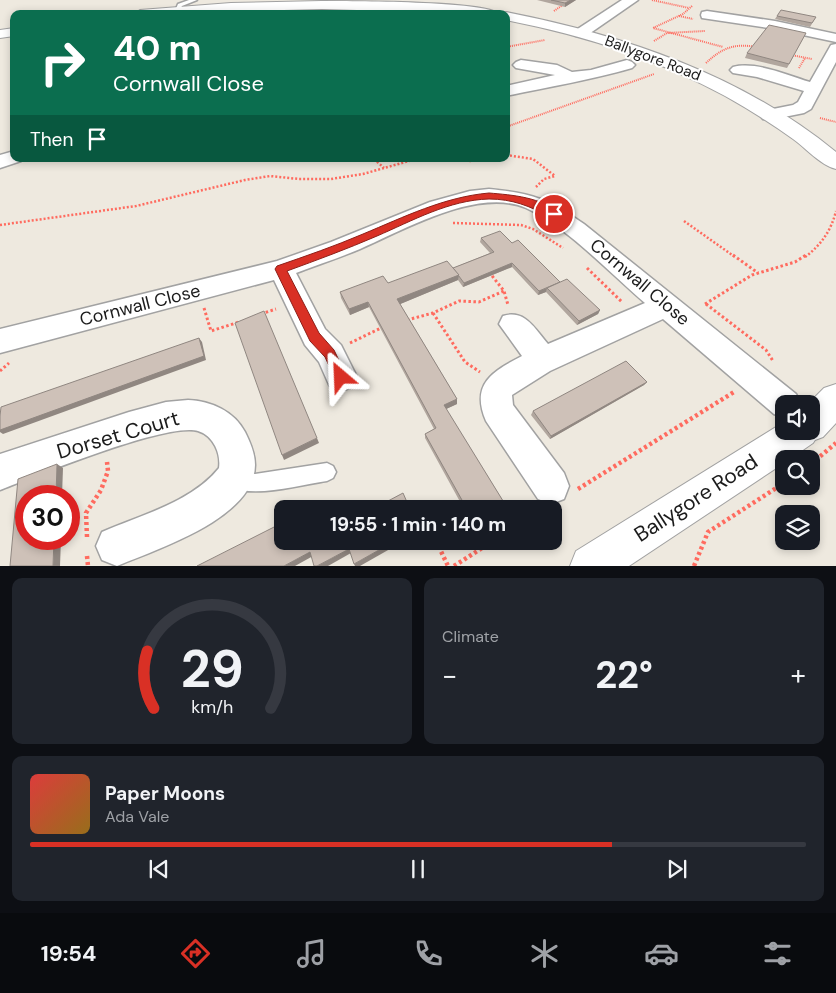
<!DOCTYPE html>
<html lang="en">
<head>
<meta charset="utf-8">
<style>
  :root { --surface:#171b24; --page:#20242c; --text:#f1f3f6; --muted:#9ea1a6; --line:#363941; --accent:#d93025 }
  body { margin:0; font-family:"DM Sans",sans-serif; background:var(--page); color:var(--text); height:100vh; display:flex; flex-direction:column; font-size:19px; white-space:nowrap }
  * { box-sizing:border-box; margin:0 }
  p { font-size:16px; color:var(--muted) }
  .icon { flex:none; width:28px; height:28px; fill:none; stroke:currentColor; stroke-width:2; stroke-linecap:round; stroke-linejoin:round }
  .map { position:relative; height:566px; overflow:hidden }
  .drawer { display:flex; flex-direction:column; gap:12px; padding:12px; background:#0d0f14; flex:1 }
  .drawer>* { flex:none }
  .top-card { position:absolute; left:10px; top:10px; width:500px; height:152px; border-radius:10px; box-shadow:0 2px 8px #0003; background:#0b6e4f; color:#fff; overflow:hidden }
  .tools { position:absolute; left:775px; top:395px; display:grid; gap:10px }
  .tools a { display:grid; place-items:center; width:45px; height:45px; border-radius:10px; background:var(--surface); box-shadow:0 2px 8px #0003; font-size:25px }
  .speed { position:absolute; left:15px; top:485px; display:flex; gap:10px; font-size:25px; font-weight:700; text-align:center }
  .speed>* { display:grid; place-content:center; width:65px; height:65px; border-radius:50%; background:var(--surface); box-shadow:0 2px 8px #0003; line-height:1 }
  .speed .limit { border:8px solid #d22; background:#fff; color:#111 }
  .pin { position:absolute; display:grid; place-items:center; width:42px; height:42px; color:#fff; margin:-21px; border:2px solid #fff; border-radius:50%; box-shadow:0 1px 5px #0007 }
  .me { position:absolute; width:55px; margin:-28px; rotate:334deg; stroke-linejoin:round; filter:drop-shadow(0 0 4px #0008) }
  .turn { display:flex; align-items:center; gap:18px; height:105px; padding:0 20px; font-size:22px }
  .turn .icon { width:65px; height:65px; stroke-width:2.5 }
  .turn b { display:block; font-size:35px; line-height:42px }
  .then { display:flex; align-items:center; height:48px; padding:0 20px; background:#0003; gap:10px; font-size:19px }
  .big { font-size:38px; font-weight:700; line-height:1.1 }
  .drawer .card { flex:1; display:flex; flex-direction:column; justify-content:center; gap:8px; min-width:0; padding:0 18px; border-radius:10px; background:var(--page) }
  .drawer .dial { align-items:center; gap:0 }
  .dial svg { height:130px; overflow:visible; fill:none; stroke:var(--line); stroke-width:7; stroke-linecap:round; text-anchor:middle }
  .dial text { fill:var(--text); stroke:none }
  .song { display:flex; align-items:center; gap:15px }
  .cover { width:60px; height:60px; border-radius:8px; background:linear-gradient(135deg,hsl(0 70% 55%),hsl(40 70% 35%)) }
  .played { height:5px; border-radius:2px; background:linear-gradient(90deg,var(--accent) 75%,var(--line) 75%) }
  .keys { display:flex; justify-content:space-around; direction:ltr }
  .heat { display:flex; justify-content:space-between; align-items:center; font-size:28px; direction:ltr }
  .drawer .tiles { flex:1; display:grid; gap:12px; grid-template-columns:1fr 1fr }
  .card:last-child { grid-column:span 2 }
  .trip { position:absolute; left:274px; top:500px; width:288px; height:50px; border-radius:10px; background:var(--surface); box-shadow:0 2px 8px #0003; font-weight:700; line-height:50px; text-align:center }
  .dock { display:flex; height:80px; justify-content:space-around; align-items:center; background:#090b0e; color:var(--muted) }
  .dock .icon { width:35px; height:35px }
  .dock .on { color:var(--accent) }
  .dock b { font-size:22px; color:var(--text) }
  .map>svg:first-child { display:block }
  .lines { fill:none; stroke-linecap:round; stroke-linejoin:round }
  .service-casing { stroke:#a2a2a2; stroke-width:3 }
  .minor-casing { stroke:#a2a2a2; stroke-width:3 }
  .tertiary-casing { stroke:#a2a2a2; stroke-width:2 }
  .path-far3 { stroke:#ff6b5f; stroke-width:2; stroke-dasharray:1 1; stroke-linecap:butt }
  .path-far2 { stroke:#ff6b5f; stroke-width:2.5; stroke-dasharray:2 2; stroke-linecap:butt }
  .path-far1 { stroke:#ff6b5f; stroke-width:3; stroke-dasharray:2.5 2.5; stroke-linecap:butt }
  .path { stroke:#ff6b5f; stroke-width:4.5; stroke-dasharray:3 3; stroke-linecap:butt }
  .service { fill:#fff; fill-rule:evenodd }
  .minor { fill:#fff; fill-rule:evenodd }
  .tertiary { fill:#fff; fill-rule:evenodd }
  .wall { fill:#b1a69e }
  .shaded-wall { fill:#908781 }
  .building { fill:#cec1b8; stroke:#908781 }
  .route { fill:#d93025; stroke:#8d1f18 }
  .labels { text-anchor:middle; stroke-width:4; stroke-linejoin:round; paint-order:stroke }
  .far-street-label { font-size:15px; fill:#1b1b1b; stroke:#fff }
  .street-label { font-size:18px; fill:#1b1b1b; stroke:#fff }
  .near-street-label { font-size:21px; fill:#1b1b1b; stroke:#fff }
</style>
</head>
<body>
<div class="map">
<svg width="836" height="566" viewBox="0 0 836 566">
  <rect width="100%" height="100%" fill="#eee9df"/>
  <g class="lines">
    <g class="service-casing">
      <g id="service">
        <polygon points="189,0 197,0 182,6 179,11 175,11 178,4"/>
        <path d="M327,463L333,466L336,472L333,478L327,481C299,485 256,498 230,487L227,481L230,475L236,472L255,474Z"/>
      </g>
    </g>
    <g class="minor-casing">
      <g id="minor">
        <polygon points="622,0 638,0 586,36 576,36 574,33 576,30"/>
        <polygon points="707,11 775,21 836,34 836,42 775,29 702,18 701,15 702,12"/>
        <path d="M836,44V62L811,109L804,113L769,120L763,119L760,115L763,111L793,105L798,102L804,91L757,77L733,73L730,70L733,67C756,61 787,75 810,82L831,45Z"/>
        <path d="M521,60L557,65L572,72L591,70L627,60L632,62L635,65L632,68C591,80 548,87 506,96V86L555,75L516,68L513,65L516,62Z"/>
        <polygon points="14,151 14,159 23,159 21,161 0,168 0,155"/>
        <path d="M489,189C533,193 548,199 584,224L796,394L801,404H784V418L774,414L663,319L550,371L512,395L513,405L564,473L569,486L564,499L551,504L538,499L486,421C470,384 493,371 522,356L499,324L503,316C525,309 535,329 548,344L645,303C611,274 566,226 526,208C478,187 404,230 360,249C339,258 317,265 296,273L325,329L341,345L357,377L352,387L341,391L330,387L319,362L305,345L274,280L0,353V329L277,261L331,242L430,202L470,191Z"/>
        <path d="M188,400C211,401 234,411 245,432C250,442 255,453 255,465C255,518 157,549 117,566L102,560L96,546L102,532C141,515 192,502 219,468C221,454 214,436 198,431C167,422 36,476 0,490V454L129,412L166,402Z"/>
      </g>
    </g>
    <g class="tertiary-casing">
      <g id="tertiary">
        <path d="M322,1C347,1 488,1 499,14L322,9L134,14L140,10L231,3Z"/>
        <path d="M506,12C624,35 742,75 836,152V169C820,165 806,148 793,139C771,123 748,109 725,96C656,58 583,35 506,20V14H501Z"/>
        <polygon points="14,28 14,36 0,38 0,30"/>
        <polygon points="836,384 836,423 823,437 815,440 813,443 790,459 784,459 784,463 629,566 570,566 576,551 784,422 784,431 811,431 811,404 808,404 824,388"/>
      </g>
    </g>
    <g class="path-far3">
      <polyline points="652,0 689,8"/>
      <polyline points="692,6 683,14 653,28 723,47"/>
      <polyline points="554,11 570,0"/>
      <polyline points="679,16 693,19"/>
      <polyline points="654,41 667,33 705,31"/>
      <polyline points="506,47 545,40"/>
      <polyline points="791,55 812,59"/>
      <path d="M706,63C722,48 734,43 756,47"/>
      <polyline points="799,68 805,58"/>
      <polyline points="820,118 836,122"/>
      <polyline points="506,127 654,74"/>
    </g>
    <g class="path-far2">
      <polyline points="506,155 533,159 555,176 544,179 536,187"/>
      <polyline points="374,159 384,168"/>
      <polyline points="462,159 470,161 478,159"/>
      <polyline points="684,221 735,257"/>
      <polyline points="453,223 521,225 533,229 563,248"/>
      <polyline points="0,225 136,206 245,180 270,176 299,179 331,179 363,174 416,159"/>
      <path d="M805,257C821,245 831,231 836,211"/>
    </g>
    <g class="path-far1">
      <polyline points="733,255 758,273"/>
      <polyline points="587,268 622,302"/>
      <polyline points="489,272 504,291 508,305"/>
      <polyline points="705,304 752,275 795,262 806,255"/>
      <polyline points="706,304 766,350 773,361"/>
      <polyline points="204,308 211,331 239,322"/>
      <polyline points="433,313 465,362 480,372"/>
      <polyline points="261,314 276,309"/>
      <polyline points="407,320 433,313 459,301 479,302 504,291"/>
      <polyline points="350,343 383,327"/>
      <polyline points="0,371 9,363"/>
    </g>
    <g class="path">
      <polyline points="811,464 836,443"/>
      <polyline points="578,489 734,392"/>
      <polyline points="87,537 86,513 101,490 108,471 107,462"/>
      <polyline points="436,541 448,566"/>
      <polyline points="87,556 88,566"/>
      <polyline points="454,566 493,541"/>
      <polyline points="694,566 708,532 784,483"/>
    </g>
    <use href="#service" class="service"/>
    <use href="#minor" class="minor"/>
    <use href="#tertiary" class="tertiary"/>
  </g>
  <g class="wall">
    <polygon points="537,0 576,0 565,7"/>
    <polygon points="777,16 816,17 810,27 775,19"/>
    <polygon points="806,33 787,68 745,58 747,53"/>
    <polygon points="481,238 512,243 560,282 600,310 598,314 577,325 546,292 538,295 512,267 463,287 458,280 400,304 457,399 457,404 446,409 508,509 464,509 425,438 425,434 434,429 369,307 350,315 341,298 340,292 388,283 453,268 490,253 480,242"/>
    <polygon points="647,382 644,385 550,439 531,415 533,411"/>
  </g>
  <g class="shaded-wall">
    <polygon points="571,0 576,0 565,7 565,3"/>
    <polygon points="512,263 512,267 463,287 464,283"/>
    <polygon points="459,275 458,280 398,305 397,299"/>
    <polygon points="547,288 546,292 538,295 539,291"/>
    <polygon points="368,302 369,307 350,315 349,309"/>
    <polygon points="600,310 598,314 577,325 579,321"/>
    <polygon points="199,338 202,342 206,360 3,434 0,432 0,430"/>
    <polygon points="647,382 644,385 550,439 551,436"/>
    <polygon points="457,399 457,404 444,410 444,405"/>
    <polygon points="317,438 319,443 284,460 282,455"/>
    <polygon points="57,464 63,468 62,496 56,496"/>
    <polygon points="54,539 61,539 60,566 53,566"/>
    <polygon points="395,541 404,541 360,566 355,566 354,564"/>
    <polygon points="349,549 351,553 328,566 317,566"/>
    <polygon points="310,552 313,556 295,566 284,566"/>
  </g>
  <g class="building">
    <polygon points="551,0 571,0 565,3"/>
    <polygon points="781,10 816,17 812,23 777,16"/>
    <polygon points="769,25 806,33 789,64 747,53"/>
    <polygon points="500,231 512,243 518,240 560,282 539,291 512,263 464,283 453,268 494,252 481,238"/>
    <polygon points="447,261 459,275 397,299 457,399 444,405 508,509 467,509 425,434 436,428 368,302 349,309 340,292 383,276 388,283"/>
    <polygon points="567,279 600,310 579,321 547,288"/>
    <polygon points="264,311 317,438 282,455 235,323"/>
    <polygon points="199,338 204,356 0,430 0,416 1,407"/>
    <polygon points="626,361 647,382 551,436 533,411"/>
    <polygon points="57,464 56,496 26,496 26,539 54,539 53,566 10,566 18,479"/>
    <polygon points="403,493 410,509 373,509"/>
    <polygon points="282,523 282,541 395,541 354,564 349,549 317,566 314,566 310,552 284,566 197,566"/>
  </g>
  <path class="route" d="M489,193C512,195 542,197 559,214L554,217H550C530,206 512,199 489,199C449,200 412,221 377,236C347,249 317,260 287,271L319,333L334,350L347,377L345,381L341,383L336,381L325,357L310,341L275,269L277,266C306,256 335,246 363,234C404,217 444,197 489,193Z"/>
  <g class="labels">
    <g class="far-street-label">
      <text transform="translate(653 58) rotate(21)" y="5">Ballygore Road</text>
    </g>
    <g class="street-label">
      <text transform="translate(640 282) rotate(40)" y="6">Cornwall Close</text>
      <text transform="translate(140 305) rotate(-14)" y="6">Cornwall Close</text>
    </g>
    <g class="near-street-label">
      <text transform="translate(118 435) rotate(-16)" y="7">Dorset Court</text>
      <text transform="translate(696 498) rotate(-33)" y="7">Ballygore Road</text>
    </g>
  </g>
</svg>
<div class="tools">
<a><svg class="icon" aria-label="sound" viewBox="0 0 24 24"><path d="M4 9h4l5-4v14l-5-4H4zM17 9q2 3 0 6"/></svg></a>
<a><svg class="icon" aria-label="search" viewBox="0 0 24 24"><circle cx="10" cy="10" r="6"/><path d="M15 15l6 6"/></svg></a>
<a><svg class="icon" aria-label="layers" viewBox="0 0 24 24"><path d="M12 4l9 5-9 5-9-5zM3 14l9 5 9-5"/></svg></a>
</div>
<div class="speed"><div class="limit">30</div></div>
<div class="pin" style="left:554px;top:214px;background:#d93025"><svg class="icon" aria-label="arrive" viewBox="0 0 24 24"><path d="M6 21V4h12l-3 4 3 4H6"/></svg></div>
<svg class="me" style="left:341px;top:377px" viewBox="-20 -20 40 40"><path d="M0-17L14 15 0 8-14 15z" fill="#d93025" stroke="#fff" stroke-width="4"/></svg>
<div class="trip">19:55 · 1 min · 140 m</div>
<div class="top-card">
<div class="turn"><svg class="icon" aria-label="right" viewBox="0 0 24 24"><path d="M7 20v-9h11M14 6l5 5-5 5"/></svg><div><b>40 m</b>Cornwall Close</div></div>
<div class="then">Then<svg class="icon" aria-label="arrive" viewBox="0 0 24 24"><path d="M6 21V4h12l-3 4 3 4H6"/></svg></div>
</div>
</div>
<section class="drawer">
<div class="tiles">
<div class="card dial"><svg viewBox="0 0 100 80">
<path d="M14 69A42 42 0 1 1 86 69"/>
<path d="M14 69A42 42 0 0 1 10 34" stroke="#d93025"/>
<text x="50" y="56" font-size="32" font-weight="700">29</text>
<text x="50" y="72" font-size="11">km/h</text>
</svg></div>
<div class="card"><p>Climate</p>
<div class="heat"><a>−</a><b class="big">22°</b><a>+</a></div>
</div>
<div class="card">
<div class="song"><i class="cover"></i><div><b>Paper Moons</b><p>Ada Vale</p></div></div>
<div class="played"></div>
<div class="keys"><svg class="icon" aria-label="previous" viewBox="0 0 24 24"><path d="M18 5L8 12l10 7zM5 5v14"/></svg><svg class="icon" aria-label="pause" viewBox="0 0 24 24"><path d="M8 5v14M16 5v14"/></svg><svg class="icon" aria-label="next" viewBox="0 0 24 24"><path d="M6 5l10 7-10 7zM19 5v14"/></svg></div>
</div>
</div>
</section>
<nav class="dock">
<b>19:54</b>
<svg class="icon on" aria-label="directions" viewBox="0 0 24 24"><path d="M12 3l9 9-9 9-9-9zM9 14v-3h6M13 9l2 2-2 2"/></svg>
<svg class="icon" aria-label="music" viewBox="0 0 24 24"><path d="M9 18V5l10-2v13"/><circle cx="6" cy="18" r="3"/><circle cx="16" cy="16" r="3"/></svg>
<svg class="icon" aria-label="phone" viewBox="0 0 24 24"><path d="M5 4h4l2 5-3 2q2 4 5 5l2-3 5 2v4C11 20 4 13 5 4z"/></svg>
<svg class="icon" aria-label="climate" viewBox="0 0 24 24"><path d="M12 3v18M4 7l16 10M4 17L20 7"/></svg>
<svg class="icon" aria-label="car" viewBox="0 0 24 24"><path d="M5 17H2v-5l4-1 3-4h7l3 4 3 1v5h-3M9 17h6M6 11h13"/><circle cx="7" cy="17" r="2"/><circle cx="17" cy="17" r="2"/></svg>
<svg class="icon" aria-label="filters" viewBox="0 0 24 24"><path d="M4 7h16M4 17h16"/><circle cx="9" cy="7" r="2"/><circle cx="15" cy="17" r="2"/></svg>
</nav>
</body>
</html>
